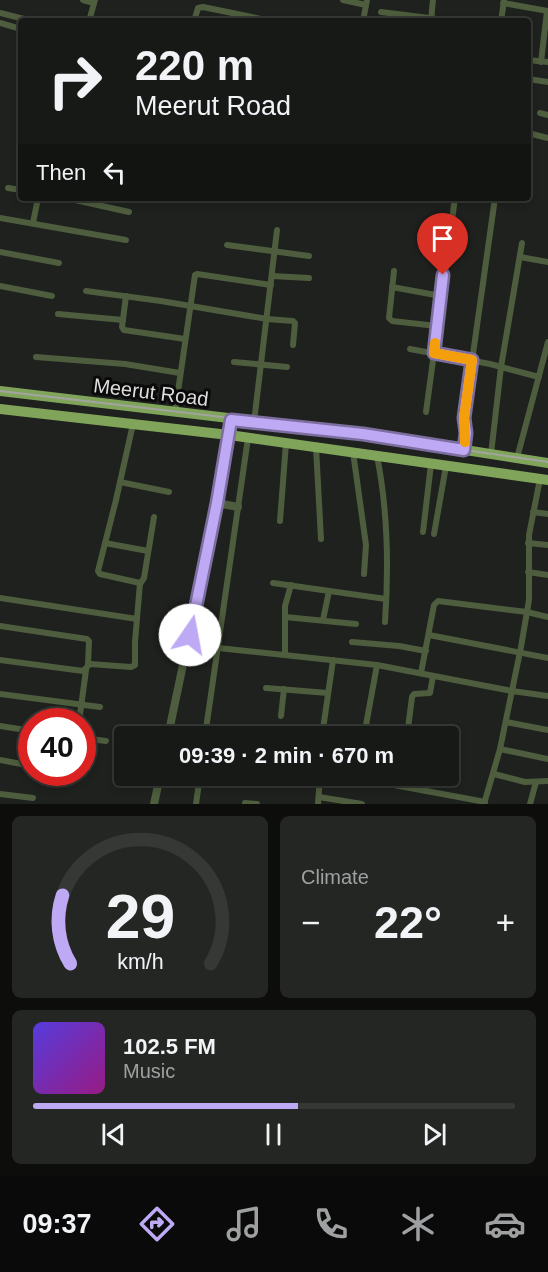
<!DOCTYPE html>
<html lang="en">
<head>
<meta charset="utf-8">
<style>
  :root { --surface:#171916; --page:#242623; --text:#f1f3f6; --muted:#9ea0a1; --line:#363835; --accent:#bea9f4 }
  body { margin:0; font-family:Helvetica,sans-serif; background:var(--page); color:var(--text); height:100vh; display:flex; flex-direction:column; font-size:22px; white-space:nowrap }
  * { box-sizing:border-box; margin:0 }
  p { font-size:20px; color:var(--muted) }
  .icon { flex:none; width:33px; height:33px; fill:none; stroke:currentColor; stroke-width:2; stroke-linecap:round; stroke-linejoin:round }
  .map { position:relative; height:804px; overflow:hidden }
  .drawer { display:flex; flex-direction:column; gap:12px; padding:12px; background:#0d0e0c; flex:1 }
  .drawer>* { flex:none }
  .banner { position:absolute; left:18px; top:18px; width:513px; height:183px; border-radius:6px; box-shadow:0 3px 9px #0003,0 0 0 2px var(--line); background:#171916; color:var(--text); overflow:hidden }
  .speed { position:absolute; left:18px; top:708px; display:flex; gap:12px; font-size:30px; font-weight:700; text-align:center }
  .speed>* { display:grid; place-content:center; width:78px; height:78px; border-radius:50%; background:var(--surface); box-shadow:0 3px 9px #0003,0 0 0 2px var(--line); line-height:1 }
  .speed .limit { border:9px solid #d22; background:#fff; color:#111 }
  .pin { position:absolute; display:grid; place-items:center; width:51px; height:51px; color:#fff; margin:-62px -26px; border-radius:50% 50% 50% 0; rotate:-45deg; box-shadow:0 0 6px #0007 }
  .pin .icon { rotate:45deg }
  .me { position:absolute; width:66px; margin:-33px; rotate:12deg; stroke-linejoin:round; filter:drop-shadow(0 0 4px #0008) }
  .turn { display:flex; align-items:center; gap:21px; height:126px; padding:0 18px; font-size:27px }
  .turn .icon { width:78px; height:78px; stroke-width:2.5 }
  .turn b { display:block; font-size:42px; line-height:51px }
  .then { display:flex; align-items:center; height:57px; padding:0 18px; background:#0003; gap:12px; font-size:22px }
  .big { font-size:45px; font-weight:600; line-height:1.1 }
  .drawer .tile { flex:1; display:flex; flex-direction:column; justify-content:center; gap:9px; min-width:0; padding:0 21px; border-radius:9px; background:var(--page) }
  .drawer .dial { align-items:center; gap:0 }
  .dial svg { height:156px; overflow:visible; fill:none; stroke:var(--line); stroke-width:7; stroke-linecap:round; text-anchor:middle }
  .dial text { fill:var(--text); stroke:none }
  .song { display:flex; align-items:center; gap:18px }
  .cover { width:72px; height:72px; border-radius:9px; background:linear-gradient(135deg,hsl(250 70% 55%),hsl(310 70% 35%)) }
  .played { height:6px; border-radius:3px; background:linear-gradient(90deg,var(--accent) 55%,var(--line) 55%) }
  .keys { display:flex; justify-content:space-around; direction:ltr }
  .heat { display:flex; justify-content:space-between; align-items:center; font-size:33px; direction:ltr }
  .drawer .tiles { flex:1; display:grid; gap:12px; grid-template-columns:1fr 1fr }
  .tile:last-child { grid-column:span 2 }
  .trip { position:absolute; left:114px; top:726px; width:345px; height:60px; border-radius:6px; background:var(--surface); box-shadow:0 3px 9px #0003,0 0 0 2px var(--line); font-weight:600; line-height:60px; text-align:center }
  .tabs { display:flex; height:96px; justify-content:space-around; align-items:center; background:#090a09; color:var(--muted) }
  .tabs .icon { width:42px; height:42px }
  .tabs .on { color:var(--accent) }
  .tabs b { font-size:27px; color:var(--text) }
  .map>svg:first-child { display:block }
  .lines { fill:none; stroke-linecap:round; stroke-linejoin:round }
  .minor { stroke:#4d5d3d; stroke-width:6 }
  .tertiary { stroke:#4d5d3d; stroke-width:8 }
  .trunk { stroke:#80a55a; stroke-width:10 }
  .rail { stroke:#a3a4a2; stroke-width:2 }
  .route-casing { stroke:#7c6e9f; stroke-width:15 }
  .route { stroke:#bea9f4; stroke-width:10 }
  .slow { stroke:#f59e0b; stroke-width:10 }
  .labels { text-anchor:middle; stroke-width:6; stroke-linejoin:round; paint-order:stroke }
  .street-label { font-size:20px; fill:#dddedc; stroke:#090a09 }
</style>
</head>
<body>
<div class="map">
<svg width="548" height="804" viewBox="0 0 548 804">
  <rect width="100%" height="100%" fill="#1f211e"/>
  <g class="lines">
    <g class="minor">
      <polyline points="83,0 94,3"/>
      <polyline points="343,0 366,5"/>
      <polyline points="503,3 548,11"/>
      <polyline points="381,12 453,21"/>
      <polyline points="0,13 32,21"/>
      <polyline points="431,20 433,0"/>
      <polyline points="89,21 95,0"/>
      <polyline points="194,21 198,8 203,7 271,21"/>
      <polyline points="363,21 367,0"/>
      <polyline points="501,21 504,1"/>
      <polyline points="0,23 21,29"/>
      <polyline points="528,60 548,62"/>
      <polyline points="541,62 547,11"/>
      <polyline points="528,79 548,82"/>
      <polyline points="540,113 548,115"/>
      <polyline points="528,133 548,138"/>
      <polyline points="8,188 21,190"/>
      <polyline points="66,198 129,212"/>
      <polyline points="0,218 126,240"/>
      <polyline points="33,223 38,198"/>
      <polyline points="227,245 309,256"/>
      <polyline points="0,252 59,263"/>
      <polyline points="520,257 548,262"/>
      <polyline points="394,271 389,318 392,321 437,326"/>
      <polyline points="272,276 309,278"/>
      <polyline points="0,286 52,296"/>
      <polyline points="392,287 441,296"/>
      <polyline points="86,291 161,301 267,319 293,321 295,323 293,345"/>
      <polyline points="126,296 122,327 124,330 185,339"/>
      <polyline points="58,314 123,320"/>
      <polyline points="410,349 490,364 539,377"/>
      <polyline points="36,357 125,364 180,373"/>
      <polyline points="234,362 287,367"/>
      <polyline points="175,412 195,275 197,274 271,285"/>
      <polyline points="426,412 455,198"/>
      <polyline points="254,422 277,230"/>
      <polyline points="316,447 321,539"/>
      <polyline points="464,450 466,433 464,418 495,198"/>
      <polyline points="353,452 366,545 364,574"/>
      <polyline points="491,454 501,367 522,243"/>
      <path d="M377,456C388,511 389,565 385,622"/>
      <polyline points="517,458 548,342"/>
      <polyline points="120,482 169,492"/>
      <polyline points="533,512 548,514"/>
      <polyline points="280,521 286,443"/>
      <polyline points="423,532 431,464"/>
      <polyline points="434,534 446,466"/>
      <polyline points="105,543 148,551"/>
      <polyline points="528,543 548,545"/>
      <polyline points="528,572 548,575"/>
      <polyline points="273,583 386,599"/>
      <polyline points="140,584 144,578 154,517"/>
      <polyline points="0,598 137,619"/>
      <polyline points="285,617 356,624"/>
      <polyline points="323,620 329,591"/>
      <polyline points="0,626 87,639 89,641 88,665"/>
      <polyline points="429,635 548,658"/>
      <polyline points="352,642 399,646 426,651"/>
      <polyline points="218,648 377,665 512,691 548,696"/>
      <polyline points="285,655 285,606 291,585"/>
      <polyline points="0,660 83,671 90,664 131,667 135,665 135,642 140,583 100,574 98,571 116,500 133,424"/>
      <polyline points="421,673 434,605 438,601 527,612 548,617"/>
      <polyline points="266,688 328,693"/>
      <polyline points="0,694 100,707"/>
      <polyline points="281,716 284,689"/>
      <polyline points="79,722 86,670"/>
      <polyline points="506,722 548,730"/>
      <polyline points="0,726 32,731"/>
      <polyline points="205,736 248,438"/>
      <polyline points="322,736 333,660"/>
      <polyline points="364,736 377,665"/>
      <polyline points="407,736 412,697 414,694 430,693 433,676"/>
      <polyline points="82,738 106,741"/>
      <polyline points="500,749 548,759"/>
      <polyline points="0,760 32,766"/>
      <polyline points="494,774 525,782 548,781"/>
      <polyline points="271,776 319,780"/>
      <polyline points="346,776 485,802"/>
      <polyline points="418,788 419,776"/>
      <polyline points="0,794 33,798"/>
      <polyline points="319,797 362,804"/>
      <polyline points="245,803 257,804"/>
      <polyline points="196,804 200,776"/>
      <polyline points="318,804 320,776"/>
      <polyline points="484,804 500,749 521,647 529,600 529,535 540,479"/>
      <polyline points="530,804 536,782"/>
    </g>
    <g class="tertiary">
      <polyline points="217,503 238,507"/>
      <polyline points="168,736 217,503 231,420"/>
      <polyline points="154,804 160,776"/>
    </g>
    <g class="trunk">
      <polyline points="0,391 363,434 548,463"/>
      <polyline points="0,409 229,435 548,480"/>
    </g>
    <polyline class="rail" points="0,391 298,426 548,462"/>
  </g>
  <g class="lines">
    <g class="route-casing">
      <polyline id="route" points="190,635 217,503 231,420 363,434 464,450 466,433 464,418 472,360 434,353 443,275"/>
    </g>
    <use href="#route" class="route"/>
    <polyline class="slow" points="435,343 434,353 472,360 464,418 465,442"/>
  </g>
  <g class="labels">
    <g class="street-label">
      <text transform="translate(151 392) rotate(7)" y="7">Meerut Road</text>
    </g>
  </g>
</svg>
<div class="speed"><div class="limit">40</div></div>
<div class="pin" style="left:443px;top:275px;background:#d93025"><svg class="icon" aria-label="arrive" viewBox="0 0 24 24"><path d="M6 21V4h12l-3 4 3 4H6"/></svg></div>
<svg class="me" style="left:190px;top:635px" viewBox="-20 -20 40 40"><circle r="19" fill="#fff"/><path d="M0-13L10 11 0 6-10 11z" fill="#bea9f4"/></svg>
<div class="trip">09:39 · 2 min · 670 m</div>
<div class="banner">
<div class="turn"><svg class="icon" aria-label="right" viewBox="0 0 24 24"><path d="M7 20v-9h11M14 6l5 5-5 5"/></svg><div><b>220 m</b>Meerut Road</div></div>
<div class="then">Then<svg class="icon" aria-label="left" viewBox="0 0 24 24"><path d="M17 20v-9H6M10 6l-5 5 5 5"/></svg></div>
</div>
</div>
<section class="drawer">
<div class="tiles">
<div class="tile dial"><svg viewBox="0 0 100 80">
<path d="M14 69A42 42 0 1 1 86 69"/>
<path d="M14 69A42 42 0 0 1 10 34" stroke="#bea9f4"/>
<text x="50" y="56" font-size="32" font-weight="700">29</text>
<text x="50" y="72" font-size="11">km/h</text>
</svg></div>
<div class="tile"><p>Climate</p>
<div class="heat"><a>−</a><b class="big">22°</b><a>+</a></div>
</div>
<div class="tile">
<div class="song"><i class="cover"></i><div><b>102.5 FM</b><p>Music</p></div></div>
<div class="played"></div>
<div class="keys"><svg class="icon" aria-label="previous" viewBox="0 0 24 24"><path d="M18 5L8 12l10 7zM5 5v14"/></svg><svg class="icon" aria-label="pause" viewBox="0 0 24 24"><path d="M8 5v14M16 5v14"/></svg><svg class="icon" aria-label="next" viewBox="0 0 24 24"><path d="M6 5l10 7-10 7zM19 5v14"/></svg></div>
</div>
</div>
</section>
<nav class="tabs">
<b>09:37</b>
<svg class="icon on" aria-label="directions" viewBox="0 0 24 24"><path d="M12 3l9 9-9 9-9-9zM9 14v-3h6M13 9l2 2-2 2"/></svg>
<svg class="icon" aria-label="music" viewBox="0 0 24 24"><path d="M9 18V5l10-2v13"/><circle cx="6" cy="18" r="3"/><circle cx="16" cy="16" r="3"/></svg>
<svg class="icon" aria-label="phone" viewBox="0 0 24 24"><path d="M5 4h4l2 5-3 2q2 4 5 5l2-3 5 2v4C11 20 4 13 5 4z"/></svg>
<svg class="icon" aria-label="climate" viewBox="0 0 24 24"><path d="M12 3v18M4 7l16 10M4 17L20 7"/></svg>
<svg class="icon" aria-label="car" viewBox="0 0 24 24"><path d="M5 17H2v-5l4-1 3-4h7l3 4 3 1v5h-3M9 17h6M6 11h13"/><circle cx="7" cy="17" r="2"/><circle cx="17" cy="17" r="2"/></svg>
</nav>
</body>
</html>
